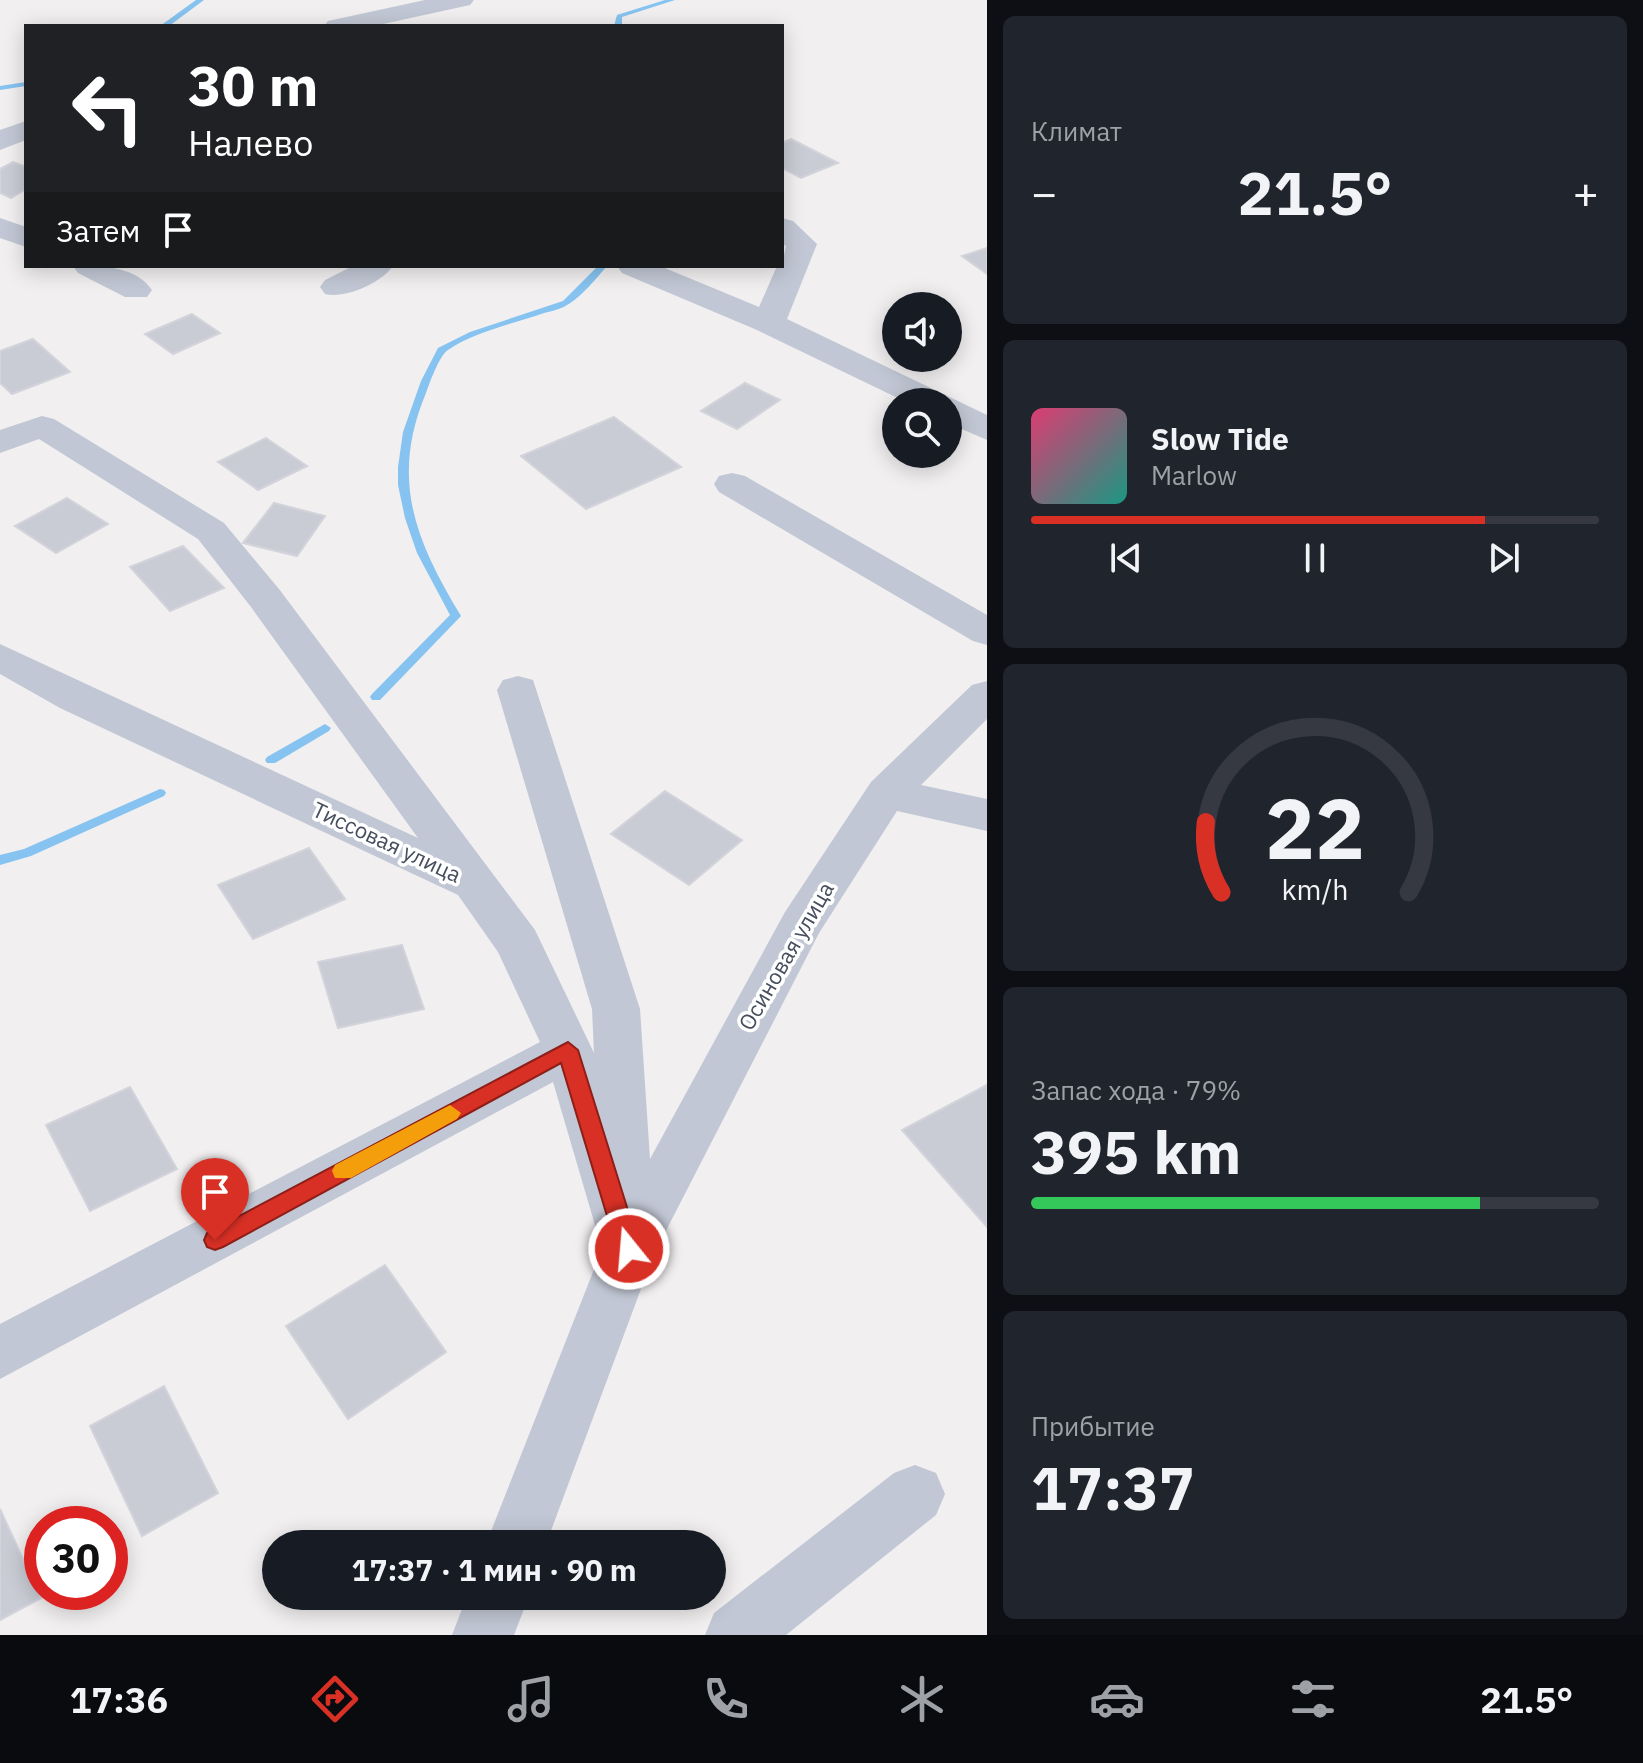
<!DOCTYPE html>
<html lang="ru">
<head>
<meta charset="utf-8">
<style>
  :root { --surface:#171b24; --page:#20242c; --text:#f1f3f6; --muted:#9ea1a6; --line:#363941; --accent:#d93025 }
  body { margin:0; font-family:"IBM Plex Sans",sans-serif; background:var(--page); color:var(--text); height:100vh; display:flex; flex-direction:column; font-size:30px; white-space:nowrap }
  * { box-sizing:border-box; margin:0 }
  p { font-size:26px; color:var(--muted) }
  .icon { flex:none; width:44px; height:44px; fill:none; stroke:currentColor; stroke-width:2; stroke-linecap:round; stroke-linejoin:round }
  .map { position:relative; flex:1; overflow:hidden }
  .panel { display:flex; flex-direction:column; gap:16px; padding:16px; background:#0d0f14; width:656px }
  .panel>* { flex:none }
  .top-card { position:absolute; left:24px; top:24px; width:760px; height:244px; border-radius:0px; box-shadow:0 4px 20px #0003; background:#202124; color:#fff; overflow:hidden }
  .controls { position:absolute; left:882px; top:292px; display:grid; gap:16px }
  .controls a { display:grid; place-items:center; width:80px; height:80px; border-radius:50%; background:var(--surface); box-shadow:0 4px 20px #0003; font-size:40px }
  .speed { position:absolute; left:24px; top:1506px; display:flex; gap:16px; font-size:40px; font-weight:700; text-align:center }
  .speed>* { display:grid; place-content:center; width:104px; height:104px; border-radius:50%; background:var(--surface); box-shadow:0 4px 20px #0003; line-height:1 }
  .speed .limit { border:12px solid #d22; background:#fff; color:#111 }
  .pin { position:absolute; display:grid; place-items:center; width:68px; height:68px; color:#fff; margin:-82px -34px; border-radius:50% 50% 50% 0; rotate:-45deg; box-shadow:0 0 8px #0007 }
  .pin .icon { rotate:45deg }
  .me { position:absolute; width:88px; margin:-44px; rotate:343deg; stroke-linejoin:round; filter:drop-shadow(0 0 6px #0008) }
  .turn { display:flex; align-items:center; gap:28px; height:168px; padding:0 32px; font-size:36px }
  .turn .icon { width:104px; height:104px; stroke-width:2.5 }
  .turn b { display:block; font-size:56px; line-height:68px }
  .then { display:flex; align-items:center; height:76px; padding:0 32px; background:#0003; gap:16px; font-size:30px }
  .big { font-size:60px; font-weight:700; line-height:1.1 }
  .panel .card { flex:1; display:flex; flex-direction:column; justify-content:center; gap:12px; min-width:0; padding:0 28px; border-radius:12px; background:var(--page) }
  .panel .dial { align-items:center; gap:0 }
  .dial svg { height:208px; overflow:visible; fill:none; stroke:var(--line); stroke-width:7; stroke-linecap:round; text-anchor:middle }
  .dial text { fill:var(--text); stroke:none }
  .song { display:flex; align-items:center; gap:24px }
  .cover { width:96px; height:96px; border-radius:12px; background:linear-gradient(135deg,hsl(340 70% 55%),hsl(170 70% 35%)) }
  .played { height:8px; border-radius:4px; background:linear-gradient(90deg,var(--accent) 80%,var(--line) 80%) }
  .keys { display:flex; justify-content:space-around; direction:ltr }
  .heat { display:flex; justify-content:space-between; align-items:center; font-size:44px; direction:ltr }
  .charge { height:12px; border-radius:6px; background:linear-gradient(90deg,#34c759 79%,var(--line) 0) }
  .trip { position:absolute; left:262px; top:1530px; width:464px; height:80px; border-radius:40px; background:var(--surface); box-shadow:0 4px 20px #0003; font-weight:700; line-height:80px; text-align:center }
  .tab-bar { display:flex; height:128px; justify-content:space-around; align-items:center; background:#090b0e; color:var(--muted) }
  .tab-bar .icon { width:56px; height:56px }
  .tab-bar .current { color:var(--accent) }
  .tab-bar b { font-size:36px; color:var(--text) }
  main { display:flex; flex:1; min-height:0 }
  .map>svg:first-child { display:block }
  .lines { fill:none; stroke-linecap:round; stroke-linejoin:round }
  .stream { fill:#86c3f0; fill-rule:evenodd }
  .building { fill:#caccd5; stroke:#d2d3db; stroke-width:2 }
  .minor { fill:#c1c7d4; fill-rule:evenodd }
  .route { fill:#d93025; stroke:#8d1f18; stroke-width:2 }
  .slow { fill:#f59e0b }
  .labels { text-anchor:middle; stroke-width:7; stroke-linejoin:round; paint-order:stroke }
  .street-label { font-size:22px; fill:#464d5d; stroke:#fff }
</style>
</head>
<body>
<main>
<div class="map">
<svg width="987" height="1635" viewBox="0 0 987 1635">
  <rect width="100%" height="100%" fill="#f1efef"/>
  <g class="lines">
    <g class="stream">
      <polygon points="196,0 204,0 169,26 160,26"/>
      <polygon points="665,0 675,0 622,17 622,26 614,26 617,15"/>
      <polygon points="26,82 26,86 0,90 0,86"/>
      <path d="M598,266L606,267C597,278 579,299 567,305C561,309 552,311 544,313C513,324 476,331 448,350C439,356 430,382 426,393C390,479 415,540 461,616L380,700H372L370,697L372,694L450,615L417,553L405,518L398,485V467L403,432L421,381L438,348L470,332L563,301Z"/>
      <polygon points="325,724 331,728 329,731 275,763 267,763 265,760 267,757"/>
      <polygon points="160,789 164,790 166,793 164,796 31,856 0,865 0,855 24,849"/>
    </g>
  </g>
  <g class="building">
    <polygon points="791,139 838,163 801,178 782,168 782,143"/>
    <polygon points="13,162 26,167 26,189 11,198 0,193 0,169"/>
    <polygon points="987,248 987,274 962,256"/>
    <polygon points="192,314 220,333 173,354 145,334"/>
    <polygon points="33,339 70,372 12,394 0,383 0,351"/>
    <polygon points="745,383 780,400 737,429 701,411"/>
    <polygon points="614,417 681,467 586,509 521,456"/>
    <polygon points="266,438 307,466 258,490 218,462"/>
    <polygon points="67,498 108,524 56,553 15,526"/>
    <polygon points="274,503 325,516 297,556 243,543"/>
    <polygon points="183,546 224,588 170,611 130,567"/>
    <polygon points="665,791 742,840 689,885 611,834"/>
    <polygon points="309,848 345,899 253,939 218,885"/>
    <polygon points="402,945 424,1009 338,1028 318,962"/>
    <polygon points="987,1085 987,1227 902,1130"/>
    <polygon points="130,1087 177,1169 90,1211 46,1125"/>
    <polygon points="385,1265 446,1352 348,1419 286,1326"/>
    <polygon points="164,1386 218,1493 142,1536 90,1426"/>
    <polygon points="0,1509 41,1598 0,1620"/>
  </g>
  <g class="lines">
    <g class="minor">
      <polygon points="425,0 474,0 470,5 374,26 324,26 328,21"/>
      <polygon points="26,121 26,140 0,150 0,130"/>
      <polygon points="0,218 26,227 26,247 0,238"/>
      <polygon points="782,218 793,221 817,244 787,319 987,415 987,440 948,423 948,402 906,402 757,330 622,273 617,266 660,266 759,307 777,266 782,266 786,246 782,243"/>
      <path d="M73,266C100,266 135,265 152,290L147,297H125L78,273Z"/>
      <path d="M353,266H393C381,283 345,299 325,294L320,287L325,280Z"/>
      <polygon points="42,416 54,419 224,523 279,589 535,930 594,1053 592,1009 497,690 503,680 518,676 533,680 640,1009 650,1159 785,912 871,782 972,685 987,681 987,719 921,785 987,799 987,831 897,811 819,933 654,1254 546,1544 486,1544 602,1249 553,1082 0,1379 0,1324 540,1042 498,952 458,895 60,708 0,674 0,644 418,838 251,607 198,539 39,439 0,453 0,430"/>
      <polygon points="732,473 745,476 987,615 987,645 973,641 719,492 714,484 719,476"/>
      <polygon points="915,1465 936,1473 945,1494 936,1515 786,1635 705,1635 714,1613 894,1473"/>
      <polygon points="467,1596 529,1596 514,1635 452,1635"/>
    </g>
  </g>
  <polygon class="route" points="568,1042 578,1050 640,1249 636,1256 629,1258 621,1256 617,1249 561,1063 223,1247 215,1250 207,1247 204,1240 207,1233"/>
  <polygon class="slow" points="450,1105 461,1113 457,1119 351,1178 335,1178 332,1171 335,1165"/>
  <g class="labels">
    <g class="street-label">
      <text transform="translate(387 842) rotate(25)" y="8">Тиссовая улица</text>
      <text transform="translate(786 956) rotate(-60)" y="8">Осиновая улица</text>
    </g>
  </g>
</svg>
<div class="controls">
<a><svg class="icon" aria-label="sound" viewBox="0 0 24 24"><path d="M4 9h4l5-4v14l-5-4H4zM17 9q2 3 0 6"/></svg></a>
<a><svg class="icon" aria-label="search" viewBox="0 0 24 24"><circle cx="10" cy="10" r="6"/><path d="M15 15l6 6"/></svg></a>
</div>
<div class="speed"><div class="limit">30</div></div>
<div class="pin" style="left:215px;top:1240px;background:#d93025"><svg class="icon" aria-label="arrive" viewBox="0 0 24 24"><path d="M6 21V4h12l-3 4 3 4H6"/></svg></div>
<svg class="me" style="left:629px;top:1249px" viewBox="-20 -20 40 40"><circle r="17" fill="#d93025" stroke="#fff" stroke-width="3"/><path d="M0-11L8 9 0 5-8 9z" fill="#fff"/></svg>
<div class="trip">17:37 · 1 мин · 90 m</div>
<div class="top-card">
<div class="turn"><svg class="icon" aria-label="left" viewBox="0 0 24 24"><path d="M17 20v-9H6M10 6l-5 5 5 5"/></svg><div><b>30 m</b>Налево</div></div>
<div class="then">Затем<svg class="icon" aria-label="arrive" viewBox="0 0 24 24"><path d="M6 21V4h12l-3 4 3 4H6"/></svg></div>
</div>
</div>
<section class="panel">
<div class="card"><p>Климат</p>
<div class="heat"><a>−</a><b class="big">21.5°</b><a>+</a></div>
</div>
<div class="card">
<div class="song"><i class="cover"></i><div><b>Slow Tide</b><p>Marlow</p></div></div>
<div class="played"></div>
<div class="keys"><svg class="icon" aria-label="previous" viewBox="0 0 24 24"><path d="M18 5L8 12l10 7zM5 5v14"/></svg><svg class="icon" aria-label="pause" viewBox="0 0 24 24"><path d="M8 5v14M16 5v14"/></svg><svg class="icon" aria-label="next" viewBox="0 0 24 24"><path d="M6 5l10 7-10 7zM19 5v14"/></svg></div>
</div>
<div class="card dial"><svg viewBox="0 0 100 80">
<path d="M14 69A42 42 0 1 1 86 69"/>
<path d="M14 69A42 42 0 0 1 8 42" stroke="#d93025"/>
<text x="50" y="56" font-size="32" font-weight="700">22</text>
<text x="50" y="72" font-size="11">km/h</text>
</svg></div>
<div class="card"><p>Запас хода · 79%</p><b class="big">395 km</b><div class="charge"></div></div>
<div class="card"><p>Прибытие</p><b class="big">17:37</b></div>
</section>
</main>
<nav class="tab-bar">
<b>17:36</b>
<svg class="icon current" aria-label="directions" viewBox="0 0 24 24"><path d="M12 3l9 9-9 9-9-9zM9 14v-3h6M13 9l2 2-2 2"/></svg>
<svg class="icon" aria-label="music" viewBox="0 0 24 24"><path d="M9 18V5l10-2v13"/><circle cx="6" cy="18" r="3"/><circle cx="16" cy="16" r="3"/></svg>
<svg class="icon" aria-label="phone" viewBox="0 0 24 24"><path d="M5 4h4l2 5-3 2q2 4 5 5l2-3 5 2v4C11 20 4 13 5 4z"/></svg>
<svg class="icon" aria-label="climate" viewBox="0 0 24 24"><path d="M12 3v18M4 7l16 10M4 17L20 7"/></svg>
<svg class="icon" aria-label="car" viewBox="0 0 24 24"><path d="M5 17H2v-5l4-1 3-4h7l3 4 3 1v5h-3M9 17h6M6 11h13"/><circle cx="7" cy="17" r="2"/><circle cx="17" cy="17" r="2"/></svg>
<svg class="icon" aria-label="filters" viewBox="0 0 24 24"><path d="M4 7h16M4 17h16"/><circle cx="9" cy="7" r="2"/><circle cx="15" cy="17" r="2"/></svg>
<b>21.5°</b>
</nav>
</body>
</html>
